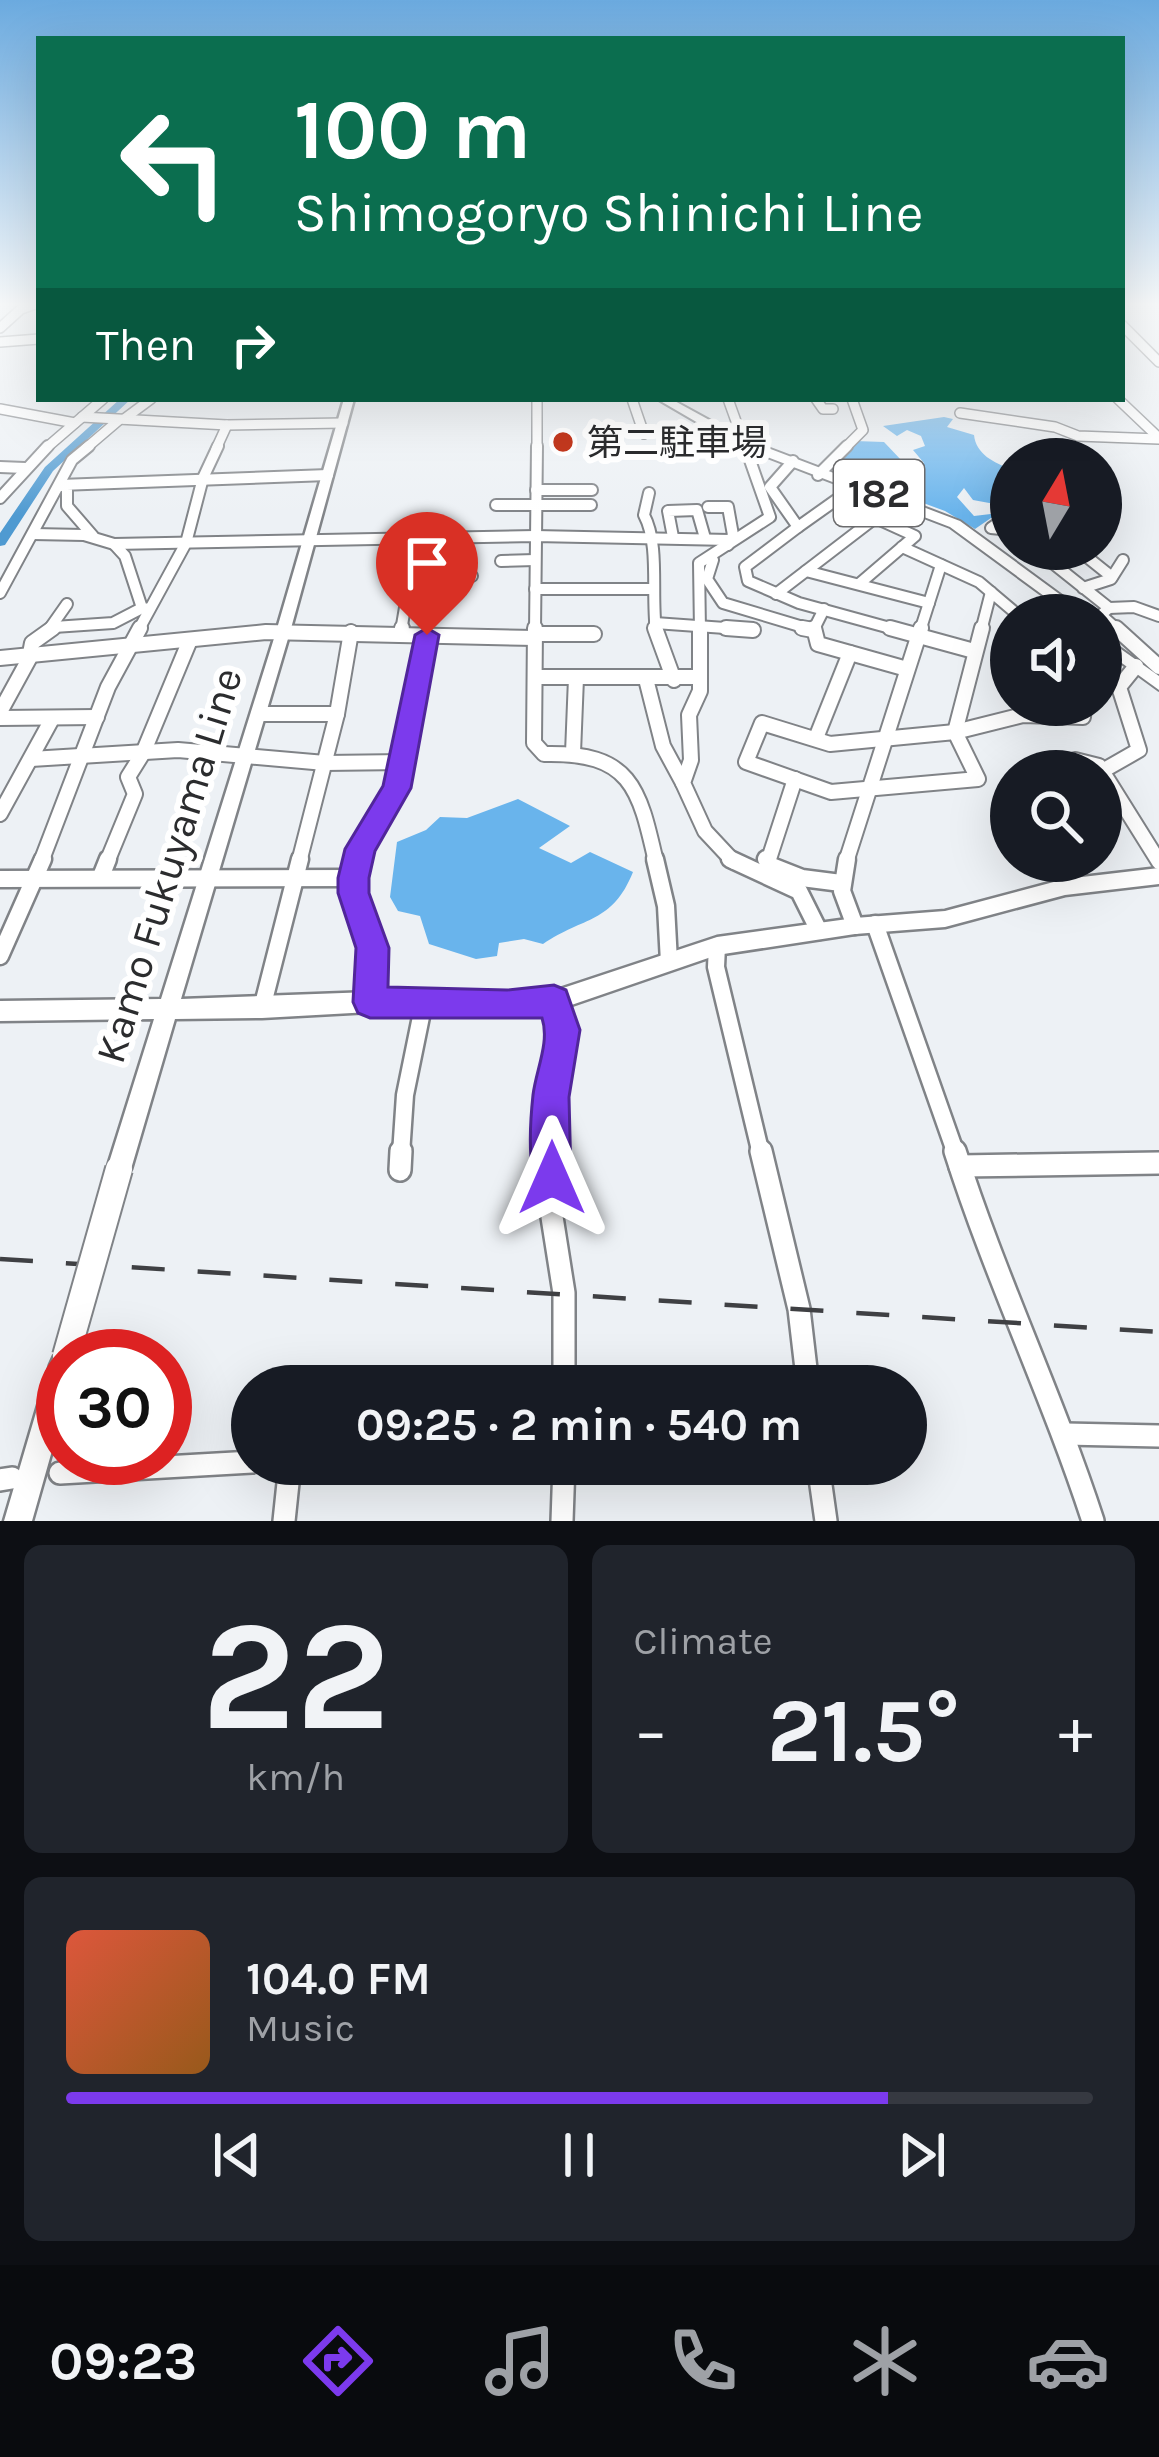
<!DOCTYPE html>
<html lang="en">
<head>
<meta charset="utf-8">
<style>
  :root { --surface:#171b24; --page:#20242c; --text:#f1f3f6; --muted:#9ea1a6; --line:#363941; --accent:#7c3aed }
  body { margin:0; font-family:Karla,"Noto Sans JP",sans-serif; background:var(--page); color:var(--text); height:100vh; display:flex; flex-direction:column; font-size:45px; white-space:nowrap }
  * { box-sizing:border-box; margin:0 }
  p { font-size:39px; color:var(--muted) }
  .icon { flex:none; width:66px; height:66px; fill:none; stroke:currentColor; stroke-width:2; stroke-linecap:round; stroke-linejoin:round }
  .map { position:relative; height:1521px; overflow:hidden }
  .panel { display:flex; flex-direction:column; gap:24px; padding:24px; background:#0d0f14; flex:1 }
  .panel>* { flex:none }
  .banner { position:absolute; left:36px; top:36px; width:1089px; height:366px; border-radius:0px; box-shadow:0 12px 48px #0002; background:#0b6e4f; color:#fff; overflow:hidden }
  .needle { width:78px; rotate:10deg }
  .controls { position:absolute; left:990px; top:438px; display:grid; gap:24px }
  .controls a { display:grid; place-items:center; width:132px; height:132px; border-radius:50%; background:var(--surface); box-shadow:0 12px 48px #0002; font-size:60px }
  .speed { position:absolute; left:36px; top:1329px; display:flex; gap:24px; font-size:60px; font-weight:700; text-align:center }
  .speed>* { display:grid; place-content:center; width:156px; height:156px; border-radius:50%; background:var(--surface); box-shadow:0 12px 48px #0002; line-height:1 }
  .speed .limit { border:18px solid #d22; background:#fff; color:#111 }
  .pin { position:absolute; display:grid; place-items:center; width:102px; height:102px; color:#fff; margin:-123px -51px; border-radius:50% 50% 50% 0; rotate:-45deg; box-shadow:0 0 12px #0007 }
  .pin .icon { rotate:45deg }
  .me { position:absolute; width:132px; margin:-66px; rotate:0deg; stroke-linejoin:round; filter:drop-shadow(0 0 9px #0008) }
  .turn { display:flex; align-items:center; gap:42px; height:252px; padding:0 60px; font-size:54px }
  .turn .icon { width:156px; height:156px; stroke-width:2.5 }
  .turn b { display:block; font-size:84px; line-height:102px }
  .then { display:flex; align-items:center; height:114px; padding:0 60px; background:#0003; gap:24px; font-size:45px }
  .big { font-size:90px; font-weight:700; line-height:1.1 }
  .panel .widget { flex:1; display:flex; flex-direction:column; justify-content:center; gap:18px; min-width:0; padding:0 42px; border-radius:18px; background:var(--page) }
  .panel .dial { align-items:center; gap:0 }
  .dial b { font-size:156px; line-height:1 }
  .song { display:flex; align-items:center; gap:36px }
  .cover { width:144px; height:144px; border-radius:18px; background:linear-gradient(135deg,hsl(10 70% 55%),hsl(30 70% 35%)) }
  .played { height:12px; border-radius:6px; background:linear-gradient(90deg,var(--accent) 80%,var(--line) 80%) }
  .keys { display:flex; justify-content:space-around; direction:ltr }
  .heat { display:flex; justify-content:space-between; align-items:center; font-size:66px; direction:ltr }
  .panel .tiles { flex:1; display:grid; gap:24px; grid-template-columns:1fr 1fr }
  .widget:last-child { grid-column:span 2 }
  .trip { position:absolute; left:231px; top:1365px; width:696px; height:120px; border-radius:60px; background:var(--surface); box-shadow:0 12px 48px #0002; font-weight:700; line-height:120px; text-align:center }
  .menu { display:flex; height:192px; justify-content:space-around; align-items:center; background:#090b0e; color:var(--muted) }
  .menu .icon { width:84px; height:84px }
  .menu .active { color:var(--accent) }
  .menu b { font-size:54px; color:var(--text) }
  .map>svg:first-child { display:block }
  .forest { fill:#69b4ec }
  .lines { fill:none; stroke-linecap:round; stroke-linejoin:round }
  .river { fill:#4f9ad1; fill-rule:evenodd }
  .minor-far4-casing { stroke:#808387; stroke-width:12 }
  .minor-far3-casing { stroke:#808387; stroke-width:14 }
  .minor-far2-casing { stroke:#808387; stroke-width:18 }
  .minor-far1-casing { stroke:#808387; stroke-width:21 }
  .minor-casing { stroke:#808387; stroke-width:26 }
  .major-casing { stroke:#808387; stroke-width:5 }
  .highway-casing { stroke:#808387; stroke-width:4 }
  .minor-far4 { stroke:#fff; stroke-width:9 }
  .minor-far3 { stroke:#fff; stroke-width:10 }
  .minor-far2 { stroke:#fff; stroke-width:14 }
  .minor-far1 { stroke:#fff; stroke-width:16 }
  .minor { stroke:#fff; stroke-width:21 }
  .major { fill:#fff; fill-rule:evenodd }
  .highway { fill:#fff; fill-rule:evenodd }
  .rail { stroke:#3f4043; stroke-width:4.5; stroke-dasharray:33 33; stroke-linecap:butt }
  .major-bridge-casing { stroke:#808387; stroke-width:30; stroke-linecap:butt }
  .major-bridge { stroke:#fff; stroke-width:26 }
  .route { fill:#7c3aed; stroke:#51269a; stroke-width:3 }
  .poi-dot { fill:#c3381e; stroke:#fff; stroke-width:4.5 }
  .labels { text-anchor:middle; stroke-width:12; stroke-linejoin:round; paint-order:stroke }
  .far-poi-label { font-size:36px; fill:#2b2c2e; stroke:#fff; text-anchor:start }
  .shield { fill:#fff; stroke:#6b6b6d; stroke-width:3 }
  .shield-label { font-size:39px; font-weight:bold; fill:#2b2c2e }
  .street-label { font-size:42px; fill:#2b2c2e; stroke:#fff }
</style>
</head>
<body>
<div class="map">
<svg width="1159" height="1521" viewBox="0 0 1159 1521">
  <rect width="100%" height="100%" fill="#edf1f5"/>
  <g class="forest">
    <path d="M944,417L953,419L947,427L974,435C976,454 994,463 1011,469L1007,497L1011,507L973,500L964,488L957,497L974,516L999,513L1011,518H991L975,529L945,511L831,469L855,441L884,442L903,462L924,463L913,450L925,446L921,436L907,430L897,436L883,426Z"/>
    <path d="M518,799L570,826L539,848L571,863L590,852L633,872C612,924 584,916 543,944L524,939L499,943L497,956L476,959L429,944L420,916L398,911L390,897L397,842L426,830L440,817L467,818Z"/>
  </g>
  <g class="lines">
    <polygon class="river" points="120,399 131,399 53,471 5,545 0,546 0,533 45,467"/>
    <g class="minor-far4-casing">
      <g id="minor-far4">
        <polyline points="1122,325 1159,362"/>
        <polyline points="0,328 21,309 38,303"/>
        <polyline points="0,342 39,339"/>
        <polyline points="632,399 644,434"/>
        <polyline points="728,399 746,449"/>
        <polyline points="816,399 823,409 833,409"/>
        <polyline points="1118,399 1159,438"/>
        <polyline points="0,409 75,423"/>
        <polyline points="960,413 1055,427 1078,436 1159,439"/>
        <polyline points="82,417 227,425 343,423"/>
        <polyline points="124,419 151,399"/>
        <polyline points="45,449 103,399"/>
        <polyline points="85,449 119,420"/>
        <polyline points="216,449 227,425"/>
        <polyline points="537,449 537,399"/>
        <polyline points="844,449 863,430 852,399"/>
      </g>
    </g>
    <g class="minor-far3-casing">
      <g id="minor-far3">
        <polyline points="793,461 770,487 798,527 745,567 748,581 799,603 901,631"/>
        <polyline points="0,467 25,468"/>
        <polyline points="818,475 847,446"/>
        <polyline points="536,490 592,490"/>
        <path d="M649,493L644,515C660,545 651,593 656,631"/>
        <polyline points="0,498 48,446"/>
        <polyline points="496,505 591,505"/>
        <polyline points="708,507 728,507 733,535 728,545"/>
        <polyline points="1001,521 991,528 1011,530"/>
        <polyline points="798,527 836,500 915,536 859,584"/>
        <polyline points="33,534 84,535 114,544 535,536 730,540"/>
        <polyline points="93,536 67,506 67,488 60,485 328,475"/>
        <polyline points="673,537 668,511 697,510 705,538"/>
        <polyline points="114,544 125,556 142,608 149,609"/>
        <polyline points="902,547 979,582 1018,615"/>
        <polyline points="1035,549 1109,608 1101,615"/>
        <polyline points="1077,549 1112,577"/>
        <polyline points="713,560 707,579 723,603 813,630"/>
        <polyline points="501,561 535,560"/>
        <polyline points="806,571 929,603"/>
        <polyline points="409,578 472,576"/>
        <polyline points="1083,588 1111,579 1123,560"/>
        <polyline points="535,589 650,589"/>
        <polyline points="0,593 72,460 89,446"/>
        <polyline points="776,594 875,518"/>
        <polyline points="1109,608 1134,607 1159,616"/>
        <polyline points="1101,615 1119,631"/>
        <polyline points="655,623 753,630"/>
        <polyline points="54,627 113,623 142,608"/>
        <polyline points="48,631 67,604"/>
        <polyline points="138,631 186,543 203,478 218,446"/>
        <polyline points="401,631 417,537"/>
        <polyline points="535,631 537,446"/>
        <polyline points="700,631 699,563 770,517 745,446"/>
        <polyline points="813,631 824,609"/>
        <polyline points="920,631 941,565"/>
        <polyline points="981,631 991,592"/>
      </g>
    </g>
    <g class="minor-far2-casing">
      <g id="minor-far2">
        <path d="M535,628L534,743L544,754C631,752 639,787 656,862"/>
        <polyline points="655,628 674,680"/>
        <polyline points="700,628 700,691 689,715 691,760 683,783 705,831 734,862"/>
        <polyline points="726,628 753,630"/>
        <polyline points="802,628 813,630"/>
        <polyline points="814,628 818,644 907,669"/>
        <polyline points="890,628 974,651"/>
        <polyline points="1116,628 1159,667"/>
        <polyline points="401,634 402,628"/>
        <polyline points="535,634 594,634"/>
        <polyline points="0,658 266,632 535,638"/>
        <polyline points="535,677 700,677"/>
        <polyline points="646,679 663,746 683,783"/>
        <polyline points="0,712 29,659 32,643 53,628"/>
        <polyline points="258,714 337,714"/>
        <polyline points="0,718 97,717"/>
        <polygon points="762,723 830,744 955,732 978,779 831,792 746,762"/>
        <polyline points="955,732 982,628"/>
        <polyline points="955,732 1023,715 1083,717 1084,705"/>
        <polyline points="816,738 850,653"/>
        <polyline points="573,753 576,678"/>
        <polyline points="31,759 178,750 325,763 404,762"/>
        <polyline points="1104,770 1139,750 1119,687 1136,666"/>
        <polyline points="1040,771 1075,760 1099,766 1159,862"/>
        <polyline points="0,814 52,719"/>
        <polyline points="41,862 108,687 140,628"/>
        <polyline points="107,862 135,794 128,777 143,753 190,640"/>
        <polyline points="299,862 337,714 351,632"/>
        <polyline points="357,862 397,788 427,635"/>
        <polyline points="768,862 795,779"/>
        <polyline points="846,862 921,628"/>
      </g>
    </g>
    <g class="minor-far1-casing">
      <g id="minor-far1">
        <polyline points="358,859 353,893 373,948 370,1002"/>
        <polyline points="655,859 666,906 669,962"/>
        <polyline points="730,859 799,891 819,931"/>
        <polyline points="766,859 769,865 802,878 841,883"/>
        <polyline points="847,859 842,891 855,926"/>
        <polyline points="102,874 108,859"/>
        <polyline points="0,879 353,878"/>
        <polyline points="875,924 956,1154"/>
        <polyline points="717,946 716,967 761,1154"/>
        <polyline points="0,956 43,859"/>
        <polyline points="262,1008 300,859"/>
        <polyline points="401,1154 405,1095 424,1002"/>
        <polyline points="551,1154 551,1097 563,1030 554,1001"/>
      </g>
    </g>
    <g class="minor-casing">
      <g id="minor">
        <polyline points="551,1151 552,1217 564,1293 564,1386"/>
        <polyline points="761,1151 799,1309 808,1386"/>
        <path d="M955,1151C995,1277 1052,1395 1093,1521"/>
        <polyline points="960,1166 1159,1163"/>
        <polyline points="400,1170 401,1151"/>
        <polyline points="1065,1434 1159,1436"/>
        <polyline points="818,1464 826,1521"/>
        <polyline points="60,1473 252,1462"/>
        <polyline points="0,1480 12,1478"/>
        <polyline points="284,1521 290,1464"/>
        <polyline points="562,1521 564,1464"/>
      </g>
    </g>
    <g class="major-casing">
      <g id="major">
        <polygon points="344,399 354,399 290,632 181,999 370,992 507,996 554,991 717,937 855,918 945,911 1065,879 1159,868 1159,884 1065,895 945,927 855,934 717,955 554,1011 507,1016 370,1012 262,1018 175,1019 131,1169 127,1177 119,1181 111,1177 107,1169 154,1019 0,1021 0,1001 161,999 276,632"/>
        <polygon points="63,1352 72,1356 63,1356 63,1412 32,1521 4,1521 50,1365 54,1356"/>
      </g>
    </g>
    <g class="highway-casing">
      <g id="highway">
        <polygon points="657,399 671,399 744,439 960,521 1088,615 1070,615 950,527 736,445"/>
        <polygon points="1101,635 1159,676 1159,690 1101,648"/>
      </g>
    </g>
    <use href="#minor-far4" class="minor-far4"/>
    <use href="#minor-far3" class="minor-far3"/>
    <use href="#minor-far2" class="minor-far2"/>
    <use href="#minor-far1" class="minor-far1"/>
    <use href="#minor" class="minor"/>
    <use href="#major" class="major"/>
    <use href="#highway" class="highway"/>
    <polyline class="rail" points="0,1259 1159,1332"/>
    <g class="major-bridge-casing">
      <polyline id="major-bridge" points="66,1356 119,1169"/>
    </g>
    <use href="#major-bridge" class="major-bridge"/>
  </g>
  <linearGradient id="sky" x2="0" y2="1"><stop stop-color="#6baadf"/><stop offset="0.59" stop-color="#f7f9fa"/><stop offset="1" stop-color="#f7f9fa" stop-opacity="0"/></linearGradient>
  <rect width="1159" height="516" fill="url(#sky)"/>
  <path class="route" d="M427,628L439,635L411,788L375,851L369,878V893L389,948L388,987L507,990L554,985L566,990L580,1030L569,1097L571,1178L565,1191L552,1197L538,1191C527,1165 530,1123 533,1095C536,1070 550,1042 542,1018H370L358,1013L353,1002L356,948L338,893V878L345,849L383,786L415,635Z"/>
  <circle class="poi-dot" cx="563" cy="442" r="12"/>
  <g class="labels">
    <g class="far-poi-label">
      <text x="587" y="455">第二駐車場</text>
    </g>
    <rect class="shield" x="834" y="460" width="90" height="66" rx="9"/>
    <g class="shield-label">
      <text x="879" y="507">182</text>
    </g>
    <g class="street-label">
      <text transform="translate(168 865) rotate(-73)" y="15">Kamo Fukuyama Line</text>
    </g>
  </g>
</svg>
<div class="controls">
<a><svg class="needle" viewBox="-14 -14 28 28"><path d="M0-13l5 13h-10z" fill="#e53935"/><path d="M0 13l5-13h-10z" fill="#9ea1a6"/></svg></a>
<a><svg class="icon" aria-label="sound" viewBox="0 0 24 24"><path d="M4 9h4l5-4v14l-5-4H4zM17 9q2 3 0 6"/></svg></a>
<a><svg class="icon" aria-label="search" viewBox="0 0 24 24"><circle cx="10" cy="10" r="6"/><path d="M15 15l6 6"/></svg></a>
</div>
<div class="speed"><div class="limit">30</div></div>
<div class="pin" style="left:427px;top:635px;background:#d93025"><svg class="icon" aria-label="arrive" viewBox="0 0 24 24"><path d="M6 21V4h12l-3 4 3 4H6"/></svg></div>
<svg class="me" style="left:552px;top:1178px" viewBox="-20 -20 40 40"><path d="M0-17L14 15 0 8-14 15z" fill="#7c3aed" stroke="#fff" stroke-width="4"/></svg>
<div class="trip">09:25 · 2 min · 540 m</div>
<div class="banner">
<div class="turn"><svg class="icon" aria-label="left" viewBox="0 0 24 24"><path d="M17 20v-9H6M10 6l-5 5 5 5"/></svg><div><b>100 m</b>Shimogoryo Shinichi Line</div></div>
<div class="then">Then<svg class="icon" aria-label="right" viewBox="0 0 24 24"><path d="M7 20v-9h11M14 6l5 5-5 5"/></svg></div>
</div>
</div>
<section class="panel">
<div class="tiles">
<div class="widget dial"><b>22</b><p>km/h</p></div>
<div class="widget"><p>Climate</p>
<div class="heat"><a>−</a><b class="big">21.5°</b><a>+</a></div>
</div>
<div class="widget">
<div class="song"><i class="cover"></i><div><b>104.0 FM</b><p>Music</p></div></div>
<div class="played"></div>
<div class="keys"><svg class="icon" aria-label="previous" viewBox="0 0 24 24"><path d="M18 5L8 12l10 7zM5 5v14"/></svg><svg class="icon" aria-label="pause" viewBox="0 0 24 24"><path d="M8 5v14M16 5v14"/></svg><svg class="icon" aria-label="next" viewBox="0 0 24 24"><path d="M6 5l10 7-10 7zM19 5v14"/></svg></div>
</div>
</div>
</section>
<nav class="menu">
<b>09:23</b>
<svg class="icon active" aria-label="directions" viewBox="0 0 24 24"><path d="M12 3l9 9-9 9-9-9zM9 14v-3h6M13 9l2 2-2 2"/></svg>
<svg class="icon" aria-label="music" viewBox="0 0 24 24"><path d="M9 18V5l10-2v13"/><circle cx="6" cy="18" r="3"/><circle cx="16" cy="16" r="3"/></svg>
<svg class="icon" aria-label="phone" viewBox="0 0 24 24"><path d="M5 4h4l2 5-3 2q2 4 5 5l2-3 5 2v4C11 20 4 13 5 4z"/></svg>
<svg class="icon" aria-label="climate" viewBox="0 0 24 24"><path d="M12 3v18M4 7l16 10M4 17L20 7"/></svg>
<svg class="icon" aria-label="car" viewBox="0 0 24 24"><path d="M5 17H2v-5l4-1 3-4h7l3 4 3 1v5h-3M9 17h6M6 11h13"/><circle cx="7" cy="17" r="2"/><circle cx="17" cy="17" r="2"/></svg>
</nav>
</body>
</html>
